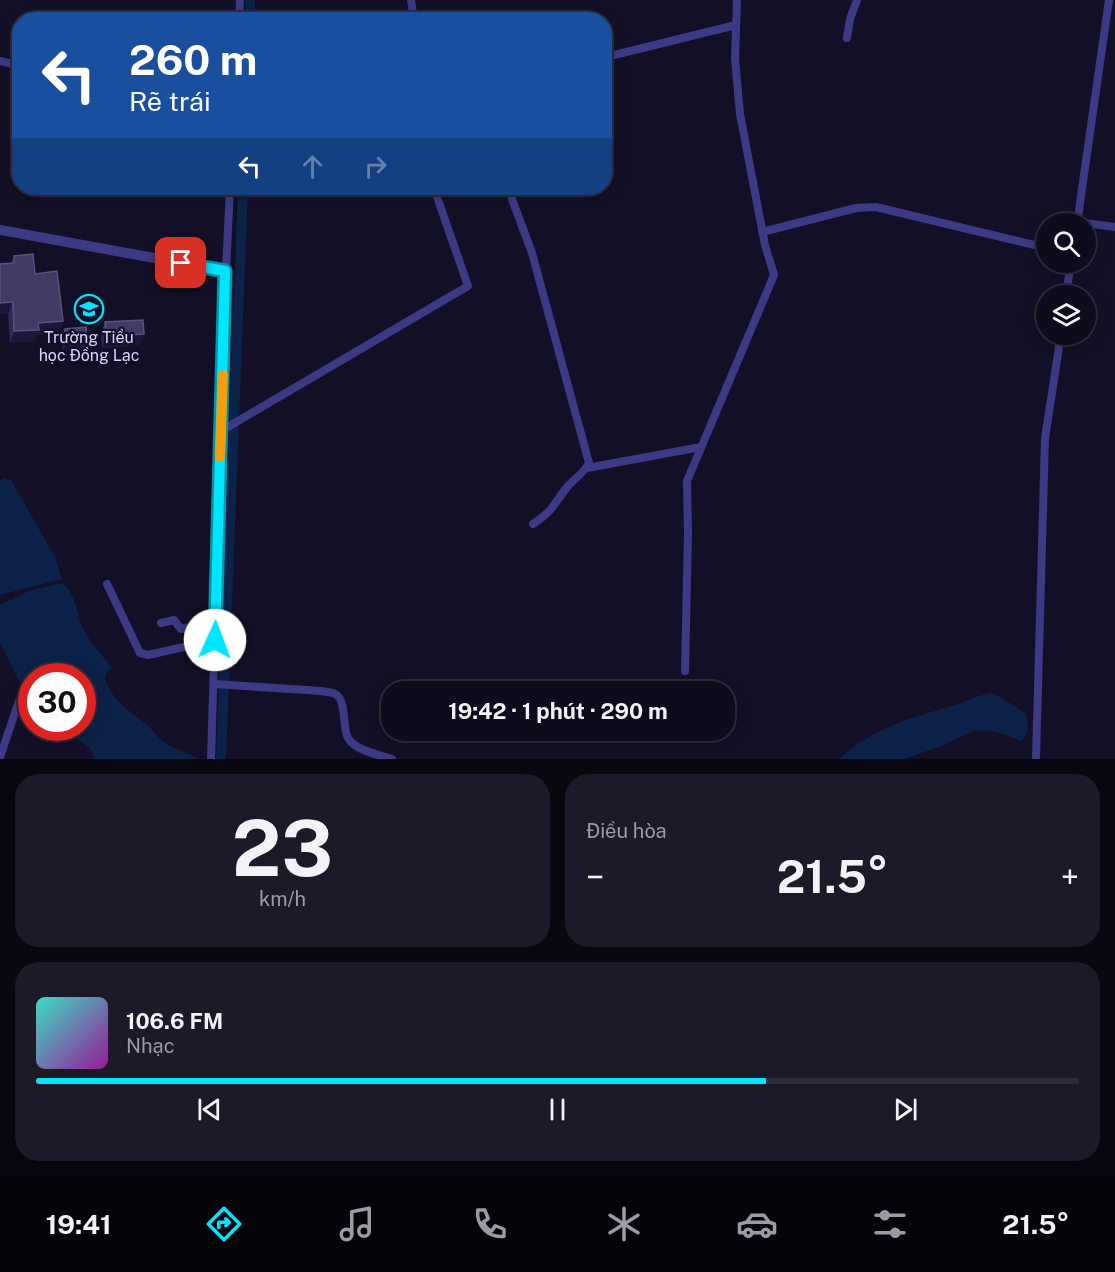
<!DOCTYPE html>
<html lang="vi">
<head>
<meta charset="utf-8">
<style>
  :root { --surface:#0e0b1c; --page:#1c1929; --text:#f1f3f6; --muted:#9b9ba3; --line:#2e2b3b; --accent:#00e5ff }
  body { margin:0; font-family:"Public Sans",sans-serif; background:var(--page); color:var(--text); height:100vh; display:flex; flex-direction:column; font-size:22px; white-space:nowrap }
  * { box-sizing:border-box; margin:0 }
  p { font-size:20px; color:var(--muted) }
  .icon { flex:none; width:33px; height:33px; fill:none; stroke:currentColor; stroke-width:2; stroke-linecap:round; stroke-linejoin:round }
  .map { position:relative; height:759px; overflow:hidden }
  .details { display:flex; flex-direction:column; gap:15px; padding:15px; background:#08060f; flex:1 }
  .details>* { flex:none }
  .banner { position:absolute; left:12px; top:12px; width:600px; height:183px; border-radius:24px; box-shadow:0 3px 15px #0003,0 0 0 2px var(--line); background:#1a4fa0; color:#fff; overflow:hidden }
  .controls { position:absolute; left:1036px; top:213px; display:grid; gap:12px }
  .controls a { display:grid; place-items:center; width:60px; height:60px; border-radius:50%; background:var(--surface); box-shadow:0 3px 15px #0003,0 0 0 2px var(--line); font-size:30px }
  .speed { position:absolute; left:18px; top:663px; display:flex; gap:12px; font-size:30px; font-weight:700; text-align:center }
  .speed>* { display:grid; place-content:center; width:78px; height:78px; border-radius:50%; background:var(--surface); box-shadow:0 3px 15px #0003,0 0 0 2px var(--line); line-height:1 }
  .speed .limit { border:9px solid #d22; background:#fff; color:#111 }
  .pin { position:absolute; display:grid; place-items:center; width:51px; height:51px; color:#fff; margin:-26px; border-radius:12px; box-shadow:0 3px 9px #0006 }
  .me { position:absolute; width:66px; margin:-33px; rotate:2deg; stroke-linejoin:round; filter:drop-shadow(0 0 4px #0008) }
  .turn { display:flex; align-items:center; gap:21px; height:126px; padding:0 18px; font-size:27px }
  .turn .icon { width:78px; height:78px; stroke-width:2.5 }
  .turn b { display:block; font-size:42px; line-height:51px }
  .lanes { display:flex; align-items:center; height:57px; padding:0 18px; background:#0003; justify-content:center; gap:30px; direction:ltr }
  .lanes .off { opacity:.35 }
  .big { font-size:45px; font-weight:700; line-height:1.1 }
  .details .card { flex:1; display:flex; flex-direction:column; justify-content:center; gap:9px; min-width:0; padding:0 21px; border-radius:24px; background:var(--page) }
  .details .dial { align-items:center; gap:0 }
  .dial b { font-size:78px; line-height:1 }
  .song { display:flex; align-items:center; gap:18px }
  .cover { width:72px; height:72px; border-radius:9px; background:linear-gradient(135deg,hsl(170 70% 55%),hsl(300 70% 35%)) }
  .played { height:6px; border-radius:3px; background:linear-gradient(90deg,var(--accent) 70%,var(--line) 70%) }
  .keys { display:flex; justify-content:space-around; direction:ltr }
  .heat { display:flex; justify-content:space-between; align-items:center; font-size:33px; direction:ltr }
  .details .tiles { flex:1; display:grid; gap:15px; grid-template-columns:1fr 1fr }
  .card:last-child { grid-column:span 2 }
  .trip { position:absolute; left:381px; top:681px; width:354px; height:60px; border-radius:24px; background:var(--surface); box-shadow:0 3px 15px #0003,0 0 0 2px var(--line); font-weight:700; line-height:60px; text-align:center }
  .tabs { display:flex; height:96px; justify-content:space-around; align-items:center; background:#06040b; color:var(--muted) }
  .tabs .icon { width:42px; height:42px }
  .tabs .selected { color:var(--accent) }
  .tabs b { font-size:27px; color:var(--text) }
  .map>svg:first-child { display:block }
  .water { fill:#0c2248 }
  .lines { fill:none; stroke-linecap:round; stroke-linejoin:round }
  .canal { stroke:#0c2248; stroke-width:10 }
  .minor { stroke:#3d3a85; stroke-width:8 }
  .tertiary { stroke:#3d3a85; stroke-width:10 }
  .wall { fill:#312854 }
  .shaded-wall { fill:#1d163a }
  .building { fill:#433a66; stroke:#5a527e; stroke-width:1.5 }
  .route-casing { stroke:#0095a6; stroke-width:15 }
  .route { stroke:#00e5ff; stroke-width:10 }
  .slow { stroke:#f59e0b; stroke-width:10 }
  .labels { text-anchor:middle; stroke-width:4.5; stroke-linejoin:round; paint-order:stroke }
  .poi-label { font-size:16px; fill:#d9d4ff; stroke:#130f26 }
</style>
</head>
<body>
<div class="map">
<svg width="1115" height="759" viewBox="0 0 1115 759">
  <rect width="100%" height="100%" fill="#130f26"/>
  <g class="water">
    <polygon points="4,478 11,480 55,557 62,579 0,595 0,481"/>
    <path d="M57,584H63C77,596 76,613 83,628C90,643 102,655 112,668L107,672L105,678C112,701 127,709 145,723C152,729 157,737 165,743C175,750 188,752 198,759H93L94,756L90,748L64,728H82V676H32L31,701L27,697L0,643V605L29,591Z"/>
    <path d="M991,693L1002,698L1026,714C1028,724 1030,734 1021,741L1000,733L985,730L973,731L944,745L904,759H839C874,727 911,718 955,705C967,701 978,695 991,693Z"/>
  </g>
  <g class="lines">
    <g class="canal">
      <polyline points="250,20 250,0"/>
      <polyline points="221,759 243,188"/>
    </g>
    <g class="minor">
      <polyline points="411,0 414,20"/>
      <polyline points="239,20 240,0"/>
      <polyline points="847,38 850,19 857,0"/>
      <polyline points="614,55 736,25"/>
      <polyline points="0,61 20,66"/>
      <path d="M509,188L512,199L532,253L589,463C585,472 576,477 569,485C555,501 554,511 533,524"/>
      <polyline points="1077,222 1115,227"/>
      <polyline points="1077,224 1109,0"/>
      <polyline points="762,232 856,208 876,207 1047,248"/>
      <polyline points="1066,296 1071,262"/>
      <polyline points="221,431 468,286 434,188"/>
      <polyline points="587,468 701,447"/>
      <polyline points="107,584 140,653 148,655 215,640"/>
      <polyline points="161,623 174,620 181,629 216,621"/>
      <polyline points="685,671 688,533 687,481 774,275 765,245 740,114 735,59 737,0"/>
      <path d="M214,684L321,691C325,692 331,692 335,694C349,701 339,731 352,743C362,752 380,755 392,759"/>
      <polyline points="0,757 19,701"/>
      <polyline points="211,759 226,271 230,188"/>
      <polyline points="1036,759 1045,438 1061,334"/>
    </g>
    <polyline class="tertiary" points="0,230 226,271"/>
  </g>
  <g class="wall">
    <polygon points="14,256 35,274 63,321 58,333 37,335 34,341 10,343 8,314 11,263"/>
    <polygon points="105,322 144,334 140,345 102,348 101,334"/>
    <polygon points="65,329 84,348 63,350 62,337"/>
  </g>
  <g class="shaded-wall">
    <polygon points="13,302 8,314 0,314 0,303"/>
    <polygon points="63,321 58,333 37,335 34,341 10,343 14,331 38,323"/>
    <polygon points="144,334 140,345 102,348 106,336"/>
    <polygon points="87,340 84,348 63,350 66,342"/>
  </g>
  <g class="building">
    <polygon points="33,254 35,274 57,271 63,321 38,323 39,330 14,331 13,302 0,303 0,264 14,263 14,256"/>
    <polygon points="143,320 144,334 106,336 105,322"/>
    <polygon points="86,327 87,340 66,342 65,329"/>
  </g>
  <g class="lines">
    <g class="route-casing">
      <polyline id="route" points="181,263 225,271 215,640"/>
    </g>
    <use href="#route" class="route"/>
    <polyline class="slow" points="220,457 223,375"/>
  </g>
  <defs>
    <g id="school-ring" transform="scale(1.5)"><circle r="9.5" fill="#130f26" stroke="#00e5ff" stroke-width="1.5"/><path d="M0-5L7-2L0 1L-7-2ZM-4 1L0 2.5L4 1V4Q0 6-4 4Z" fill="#00e5ff"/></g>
  </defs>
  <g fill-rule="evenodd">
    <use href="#school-ring" x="89" y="309"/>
  </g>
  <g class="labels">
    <g class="poi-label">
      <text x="89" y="343">Trường Tiểu<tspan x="89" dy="18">học Đồng Lạc</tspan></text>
    </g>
  </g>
</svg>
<div class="controls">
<a><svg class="icon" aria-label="search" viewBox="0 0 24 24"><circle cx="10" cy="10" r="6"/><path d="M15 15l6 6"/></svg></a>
<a><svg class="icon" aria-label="layers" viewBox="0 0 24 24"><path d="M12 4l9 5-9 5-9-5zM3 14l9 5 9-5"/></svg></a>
</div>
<div class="speed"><div class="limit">30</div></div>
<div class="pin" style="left:181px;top:263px;background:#d93025"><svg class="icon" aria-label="arrive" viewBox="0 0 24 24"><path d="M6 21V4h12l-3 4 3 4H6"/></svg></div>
<svg class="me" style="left:215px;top:640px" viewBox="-20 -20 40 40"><circle r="19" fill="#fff"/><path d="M0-13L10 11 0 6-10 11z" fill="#00e5ff"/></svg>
<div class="trip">19:42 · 1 phút · 290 m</div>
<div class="banner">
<div class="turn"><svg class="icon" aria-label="left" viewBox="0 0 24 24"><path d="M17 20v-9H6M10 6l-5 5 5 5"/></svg><div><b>260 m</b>Rẽ trái</div></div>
<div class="lanes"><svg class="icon" aria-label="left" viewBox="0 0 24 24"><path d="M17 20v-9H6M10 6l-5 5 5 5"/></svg><svg class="icon off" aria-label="ahead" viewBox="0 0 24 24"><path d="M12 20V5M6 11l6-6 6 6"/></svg><svg class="icon off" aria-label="right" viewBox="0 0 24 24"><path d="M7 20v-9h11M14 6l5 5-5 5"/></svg></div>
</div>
</div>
<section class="details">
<div class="tiles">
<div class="card dial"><b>23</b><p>km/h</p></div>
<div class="card"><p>Điều hòa</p>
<div class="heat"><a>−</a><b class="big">21.5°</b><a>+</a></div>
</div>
<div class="card">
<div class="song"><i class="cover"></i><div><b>106.6 FM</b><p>Nhạc</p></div></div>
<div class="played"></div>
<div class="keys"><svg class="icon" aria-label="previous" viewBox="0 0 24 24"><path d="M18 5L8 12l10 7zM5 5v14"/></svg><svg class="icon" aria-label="pause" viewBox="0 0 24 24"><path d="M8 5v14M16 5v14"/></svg><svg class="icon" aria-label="next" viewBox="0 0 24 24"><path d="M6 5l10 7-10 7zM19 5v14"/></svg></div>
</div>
</div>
</section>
<nav class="tabs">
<b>19:41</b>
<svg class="icon selected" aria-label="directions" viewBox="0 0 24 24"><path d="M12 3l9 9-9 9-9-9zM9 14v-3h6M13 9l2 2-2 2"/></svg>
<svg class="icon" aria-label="music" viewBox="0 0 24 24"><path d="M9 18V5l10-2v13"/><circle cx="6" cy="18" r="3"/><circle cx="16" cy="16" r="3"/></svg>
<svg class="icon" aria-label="phone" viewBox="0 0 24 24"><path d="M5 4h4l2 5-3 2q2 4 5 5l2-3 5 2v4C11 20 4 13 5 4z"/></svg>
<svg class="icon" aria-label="climate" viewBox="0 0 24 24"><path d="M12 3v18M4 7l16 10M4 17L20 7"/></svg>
<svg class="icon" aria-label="car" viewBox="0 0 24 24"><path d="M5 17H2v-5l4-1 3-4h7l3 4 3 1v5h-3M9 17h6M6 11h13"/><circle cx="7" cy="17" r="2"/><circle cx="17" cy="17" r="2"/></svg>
<svg class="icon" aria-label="filters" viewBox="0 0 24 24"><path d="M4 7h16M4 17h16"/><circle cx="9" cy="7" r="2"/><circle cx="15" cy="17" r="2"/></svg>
<b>21.5°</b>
</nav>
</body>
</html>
